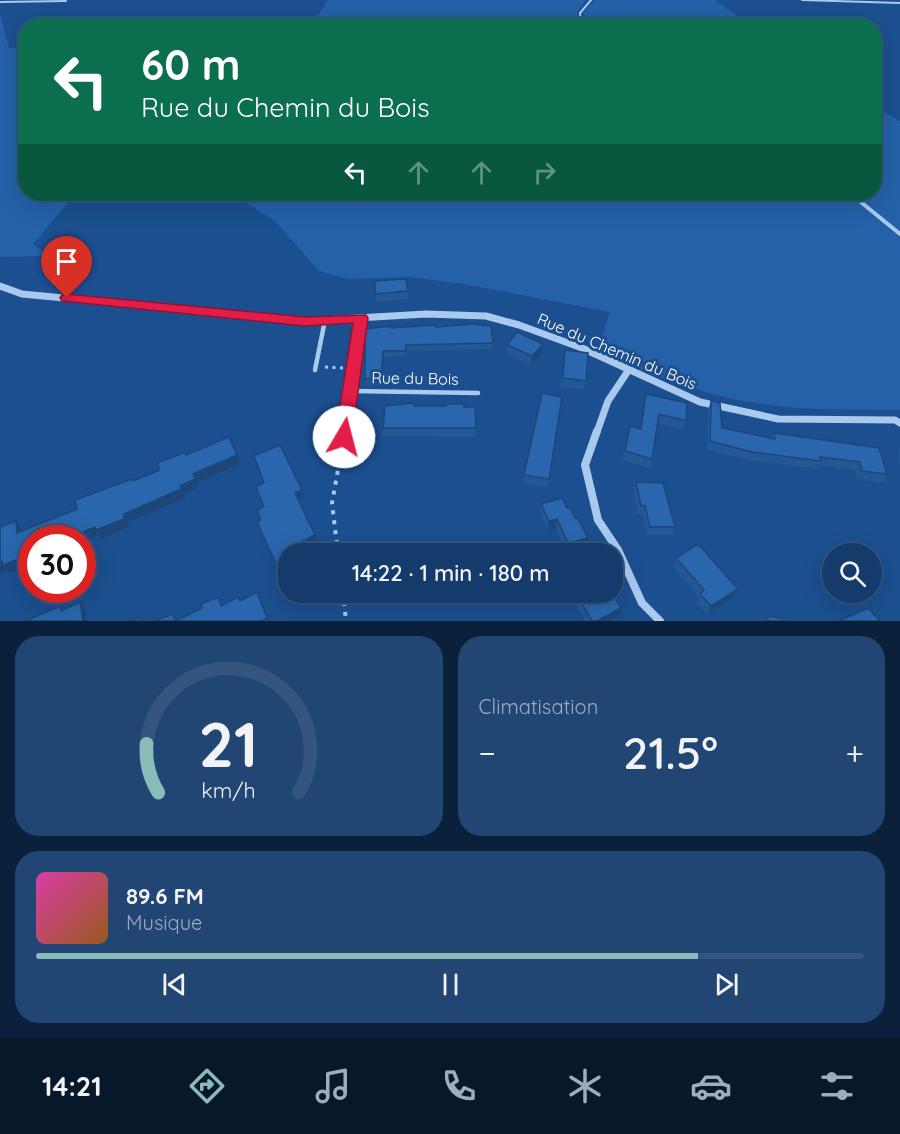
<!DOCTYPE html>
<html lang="fr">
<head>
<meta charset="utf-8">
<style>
  :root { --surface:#143b6b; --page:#214673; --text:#f1f3f6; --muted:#9dadc1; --line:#33557e; --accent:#8bbbb9 }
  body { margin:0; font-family:Quicksand,sans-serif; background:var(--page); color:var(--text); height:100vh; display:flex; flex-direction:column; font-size:22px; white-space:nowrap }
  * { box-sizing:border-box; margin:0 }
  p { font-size:20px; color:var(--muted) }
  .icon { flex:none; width:33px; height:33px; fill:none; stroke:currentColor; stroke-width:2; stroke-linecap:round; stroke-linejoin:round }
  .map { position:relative; height:621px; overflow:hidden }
  .sheet { display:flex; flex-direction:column; gap:15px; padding:15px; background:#0b203b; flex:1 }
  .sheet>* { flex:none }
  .guide { position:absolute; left:18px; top:18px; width:864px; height:183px; border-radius:24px; box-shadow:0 6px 24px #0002,0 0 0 2px var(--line); background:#0b6e4f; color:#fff; overflow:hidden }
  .fabs { position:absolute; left:822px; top:543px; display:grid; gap:12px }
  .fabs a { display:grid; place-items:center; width:60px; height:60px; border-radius:50%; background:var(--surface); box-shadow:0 6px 24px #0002,0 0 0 2px var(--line); font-size:30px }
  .speed { position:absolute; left:18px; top:525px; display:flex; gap:12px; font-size:30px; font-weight:700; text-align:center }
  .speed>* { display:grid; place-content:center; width:78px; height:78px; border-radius:50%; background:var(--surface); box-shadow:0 6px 24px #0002,0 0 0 2px var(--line); line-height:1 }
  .speed .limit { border:9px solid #d22; background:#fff; color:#111 }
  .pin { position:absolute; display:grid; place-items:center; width:51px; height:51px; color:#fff; margin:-62px -26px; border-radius:50% 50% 50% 0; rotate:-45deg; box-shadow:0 0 6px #0007 }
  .pin .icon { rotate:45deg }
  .me { position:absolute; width:66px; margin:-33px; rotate:8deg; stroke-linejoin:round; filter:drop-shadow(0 0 4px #0008) }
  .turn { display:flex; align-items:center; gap:21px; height:126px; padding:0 24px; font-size:27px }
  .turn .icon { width:78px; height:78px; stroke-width:2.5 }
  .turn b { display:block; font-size:42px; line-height:51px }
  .lanes { display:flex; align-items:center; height:57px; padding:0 24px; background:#0003; justify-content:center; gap:30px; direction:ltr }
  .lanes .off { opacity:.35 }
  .big { font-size:45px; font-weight:600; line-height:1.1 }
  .sheet .tile { flex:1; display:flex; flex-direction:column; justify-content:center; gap:9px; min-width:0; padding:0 21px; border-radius:24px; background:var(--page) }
  .sheet .dial { align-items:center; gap:0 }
  .dial svg { height:156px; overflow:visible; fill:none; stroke:var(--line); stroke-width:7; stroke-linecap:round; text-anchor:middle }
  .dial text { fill:var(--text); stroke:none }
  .song { display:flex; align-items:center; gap:18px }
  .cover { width:72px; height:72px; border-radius:9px; background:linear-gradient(135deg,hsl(320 70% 55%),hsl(30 70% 35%)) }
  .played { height:6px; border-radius:3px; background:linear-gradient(90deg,var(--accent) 80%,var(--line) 80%) }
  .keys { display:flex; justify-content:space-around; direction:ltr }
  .heat { display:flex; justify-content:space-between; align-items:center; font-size:33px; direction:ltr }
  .sheet .tiles { flex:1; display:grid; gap:15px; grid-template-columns:1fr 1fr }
  .tile:last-child { grid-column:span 2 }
  .trip { position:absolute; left:278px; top:543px; width:345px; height:60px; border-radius:24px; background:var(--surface); box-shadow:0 6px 24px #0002,0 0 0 2px var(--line); font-weight:600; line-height:60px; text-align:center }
  .dock { display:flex; height:96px; justify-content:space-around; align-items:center; background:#08182b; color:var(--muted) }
  .dock .icon { width:42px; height:42px }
  .dock .on { color:var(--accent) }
  .dock b { font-size:27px; color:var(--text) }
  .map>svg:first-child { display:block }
  .green { fill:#2461a8 }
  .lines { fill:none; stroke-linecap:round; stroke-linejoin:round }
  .path-far1 { stroke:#a9c9ee; stroke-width:3; stroke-dasharray:3 4.5; stroke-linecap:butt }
  .path { stroke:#a9c9ee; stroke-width:4; stroke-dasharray:4 6; stroke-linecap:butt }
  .lane-far2 { stroke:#a9c9ee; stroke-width:2 }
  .lane-far1 { stroke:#a9c9ee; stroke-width:4 }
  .lane { stroke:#a9c9ee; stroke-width:4.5 }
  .street-far1 { stroke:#a9c9ee; stroke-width:7 }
  .street { stroke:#a9c9ee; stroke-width:8 }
  .wall { fill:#245895 }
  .shaded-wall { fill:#1d4779 }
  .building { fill:#2a66ad; stroke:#1d4779; stroke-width:1.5 }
  .route { fill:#e11d48; stroke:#92132f; stroke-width:1.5 }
  .labels { text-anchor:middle; stroke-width:6; stroke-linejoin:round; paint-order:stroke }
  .street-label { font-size:16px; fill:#fff; stroke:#1b4f8f }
</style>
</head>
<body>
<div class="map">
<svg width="900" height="621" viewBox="0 0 900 621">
  <rect width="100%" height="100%" fill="#1b4f8f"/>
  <g class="green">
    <polygon points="328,0 586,0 577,12 578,22 581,25 251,25 318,16"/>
    <polygon points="595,0 715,0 750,25 589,25 583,12"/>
    <polygon points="0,14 9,48 25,47 26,194 75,194 33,244 50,256 0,257"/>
    <path d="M875,107L900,121V410C850,409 798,411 749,402C697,393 646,372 598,350L610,312L469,285L410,277L348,279L319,271L275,221L232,194H874Z"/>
  </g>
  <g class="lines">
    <polyline class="path-far1" points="325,367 343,368"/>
    <g class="path">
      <polyline points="338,554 332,503 342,448"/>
      <polyline points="343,592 346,621"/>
    </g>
    <g class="lane-far2">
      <polyline points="802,0 900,3"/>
      <polyline points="0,2 66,1"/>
      <polyline points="585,26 581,22 580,13 591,0"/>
    </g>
    <polyline class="lane-far1" points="851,194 900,234"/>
    <g class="lane">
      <polyline points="315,370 325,320"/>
      <polyline points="350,391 478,393"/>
    </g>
    <g class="street-far1">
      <polyline points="0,286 22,294 305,321 426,314 486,316 519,325 582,348 700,402 778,419 895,420 900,423"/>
      <polyline points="345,432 361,318"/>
      <polyline points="597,432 608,401 628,371"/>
    </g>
    <g class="street">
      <polyline points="597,431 585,465 598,520 618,550 642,603 660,621"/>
      <polyline points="344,437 345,431"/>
    </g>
  </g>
  <g class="wall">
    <polygon points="408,291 408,299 376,302 375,294"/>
    <polygon points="436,327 493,343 493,349 406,351 406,356 383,357 382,385 365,385 365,379 391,328"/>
    <polygon points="543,344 542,352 531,365 506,354 507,345"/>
    <polygon points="565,350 586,381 584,389 561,387"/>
    <polygon points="646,394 686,421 683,429 657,423 652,459 650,468 622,460 628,435 640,429"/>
    <polygon points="562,397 548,487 523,484 524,475"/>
    <polygon points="711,401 722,428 771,438 774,433 879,448 887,474 881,483 857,479 855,470 819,465 817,469 749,460 707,450 708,410"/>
    <polygon points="415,406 464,407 476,428 475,437 383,436 383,428"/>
    <polygon points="900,447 900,467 898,450"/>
    <polygon points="254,456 302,490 304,498 298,501 315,535 317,543 288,554 288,592 313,592 293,603 289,594 286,596 276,575 274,567 276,566 260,530 257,522 260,520 257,510 263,507 256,487 264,484"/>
    <polygon points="636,482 675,527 672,535 647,535 643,515 638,514 634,491"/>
    <polygon points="541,504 586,546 566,551 556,528 548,530 540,513"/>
    <polygon points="676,558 738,589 733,597 707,614 696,602 699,597 673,566"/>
    <polygon points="568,592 611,592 619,616 610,621 585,621"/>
  </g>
  <g class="shaded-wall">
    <polygon points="543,344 542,352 531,365 532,356"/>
    <polygon points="383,351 383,357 382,385 381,379"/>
    <polygon points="237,455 240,464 196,483 193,474"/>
    <polygon points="195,479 198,488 184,494 185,498 128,522 129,527 101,539 99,535 82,543 82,538 68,538 124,514"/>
    <polygon points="302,490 304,498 297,501 295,493"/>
    <polygon points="557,519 556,528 548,530 549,521"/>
    <polygon points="16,521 21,529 23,541 17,533"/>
    <polygon points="315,535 317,543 305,549 303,541"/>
    <polygon points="588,538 586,546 566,551 568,543"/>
    <polygon points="32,554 32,565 10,573 7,570 0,573 0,562"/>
    <polygon points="286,586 289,594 286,596 284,588"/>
    <polygon points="738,589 733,597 707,614 711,606"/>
    <polygon points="296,592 313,592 293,603 291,595"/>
    <polygon points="80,602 85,610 87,621 83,621"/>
    <polygon points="621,608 619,616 610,621 597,621"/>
  </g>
  <g class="building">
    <polygon points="406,279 408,291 375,294 375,281"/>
    <polygon points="473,324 491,326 493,343 406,345 406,351 383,351 381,379 365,379 365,329 391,326 391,328 436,325 436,327"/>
    <polygon points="517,332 543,344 532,356 507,345"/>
    <polygon points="565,350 588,353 586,381 563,378"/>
    <polygon points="542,393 562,397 549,479 524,475"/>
    <polygon points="646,394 687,403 686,421 659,414 652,459 625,451 630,426 641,429"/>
    <polygon points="711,401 720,403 722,428 775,439 774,433 879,448 887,474 862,471 860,462 820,457 821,461 752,452 710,441"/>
    <polygon points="414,403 414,406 446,406 446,404 464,404 464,407 475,407 476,428 383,428 385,406"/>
    <polygon points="229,437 237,455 193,474 195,479 180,486 181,489 124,514 124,519 96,530 95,527 68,538 32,538 32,554 3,565 2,561 0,562 0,527 16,521 17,533 77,509 75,500 132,479 133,481 160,470 157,463 185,452 186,455"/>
    <polygon points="280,445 302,490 295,493 315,535 303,541 309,554 288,554 288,590 286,586 284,588 274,567 277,566 257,522 261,520 257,510 264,507 256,487 264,483 254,456"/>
    <polygon points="636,482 663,483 675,527 650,527 645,506 641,506"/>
    <polygon points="562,498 567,508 570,508 575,518 577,517 588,538 568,543 557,519 549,521 541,504"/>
    <polygon points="698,544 738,589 711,606 700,594 704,590 676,558"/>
    <polygon points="257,592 267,618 261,621 176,621 202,608 201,604 218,597 221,606 238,597 240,601"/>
    <polygon points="575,592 611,592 621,608 597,621 592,621"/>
    <polygon points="80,602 83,621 26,621 60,606 61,611"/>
    <polygon points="868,608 880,621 842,621 841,620"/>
    <polygon points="173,614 175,621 154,621"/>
    <polygon points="768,616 784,619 784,621 768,621"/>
    <polygon points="138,617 139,621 132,621"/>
  </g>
  <polygon class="route" points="67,294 305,317 366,315 368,318 352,437 349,442 344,443 338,442 335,437 353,323 305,326 62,301 60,298 62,295"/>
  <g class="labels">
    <g class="street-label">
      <text transform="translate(617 351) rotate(23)" y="6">Rue du Chemin du Bois</text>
      <text transform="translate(415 378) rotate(1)" y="6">Rue du Bois</text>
    </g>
  </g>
</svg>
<div class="fabs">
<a><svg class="icon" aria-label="search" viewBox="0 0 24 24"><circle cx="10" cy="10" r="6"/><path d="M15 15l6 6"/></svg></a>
</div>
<div class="speed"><div class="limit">30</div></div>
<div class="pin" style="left:67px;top:298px;background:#d93025"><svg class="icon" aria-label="arrive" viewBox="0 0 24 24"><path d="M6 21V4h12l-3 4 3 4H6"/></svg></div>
<svg class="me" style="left:344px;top:437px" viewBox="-20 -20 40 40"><circle r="19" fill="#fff"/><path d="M0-13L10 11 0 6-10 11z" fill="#e11d48"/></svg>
<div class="trip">14:22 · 1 min · 180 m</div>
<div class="guide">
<div class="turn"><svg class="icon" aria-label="left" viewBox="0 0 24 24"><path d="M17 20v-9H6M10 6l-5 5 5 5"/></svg><div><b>60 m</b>Rue du Chemin du Bois</div></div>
<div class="lanes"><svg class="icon" aria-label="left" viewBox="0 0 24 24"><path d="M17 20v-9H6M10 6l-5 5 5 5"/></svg><svg class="icon off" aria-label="ahead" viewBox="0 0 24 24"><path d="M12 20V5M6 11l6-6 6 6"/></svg><svg class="icon off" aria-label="ahead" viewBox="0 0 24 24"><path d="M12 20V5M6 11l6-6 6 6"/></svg><svg class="icon off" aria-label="right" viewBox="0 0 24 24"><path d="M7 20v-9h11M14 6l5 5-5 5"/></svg></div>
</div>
</div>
<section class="sheet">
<div class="tiles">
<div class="tile dial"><svg viewBox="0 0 100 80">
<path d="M14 69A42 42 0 1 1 86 69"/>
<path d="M14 69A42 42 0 0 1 8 44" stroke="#8bbbb9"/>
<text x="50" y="56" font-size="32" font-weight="700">21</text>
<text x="50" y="72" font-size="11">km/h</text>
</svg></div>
<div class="tile"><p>Climatisation</p>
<div class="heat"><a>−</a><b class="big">21.5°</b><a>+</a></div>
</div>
<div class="tile">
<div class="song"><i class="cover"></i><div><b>89.6 FM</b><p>Musique</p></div></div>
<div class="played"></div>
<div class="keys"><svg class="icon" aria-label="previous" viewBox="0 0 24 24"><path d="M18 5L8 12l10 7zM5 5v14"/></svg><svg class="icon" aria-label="pause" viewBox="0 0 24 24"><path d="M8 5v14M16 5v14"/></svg><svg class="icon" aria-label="next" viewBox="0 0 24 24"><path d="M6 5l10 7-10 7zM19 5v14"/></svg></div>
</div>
</div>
</section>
<nav class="dock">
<b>14:21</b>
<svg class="icon on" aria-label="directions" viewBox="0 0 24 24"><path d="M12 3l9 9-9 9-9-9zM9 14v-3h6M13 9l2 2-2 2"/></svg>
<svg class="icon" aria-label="music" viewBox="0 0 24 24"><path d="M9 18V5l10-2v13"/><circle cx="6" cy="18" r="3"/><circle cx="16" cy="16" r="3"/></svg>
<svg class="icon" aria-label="phone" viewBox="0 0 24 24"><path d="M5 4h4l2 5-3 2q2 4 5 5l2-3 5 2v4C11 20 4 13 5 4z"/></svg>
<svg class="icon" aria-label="climate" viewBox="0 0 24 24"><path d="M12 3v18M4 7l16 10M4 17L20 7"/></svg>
<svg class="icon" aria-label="car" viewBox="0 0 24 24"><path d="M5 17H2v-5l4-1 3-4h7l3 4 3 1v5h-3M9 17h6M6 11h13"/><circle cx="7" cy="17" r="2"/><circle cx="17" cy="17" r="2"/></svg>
<svg class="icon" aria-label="filters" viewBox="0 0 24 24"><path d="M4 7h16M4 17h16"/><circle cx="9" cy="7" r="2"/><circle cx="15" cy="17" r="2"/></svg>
</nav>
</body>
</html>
